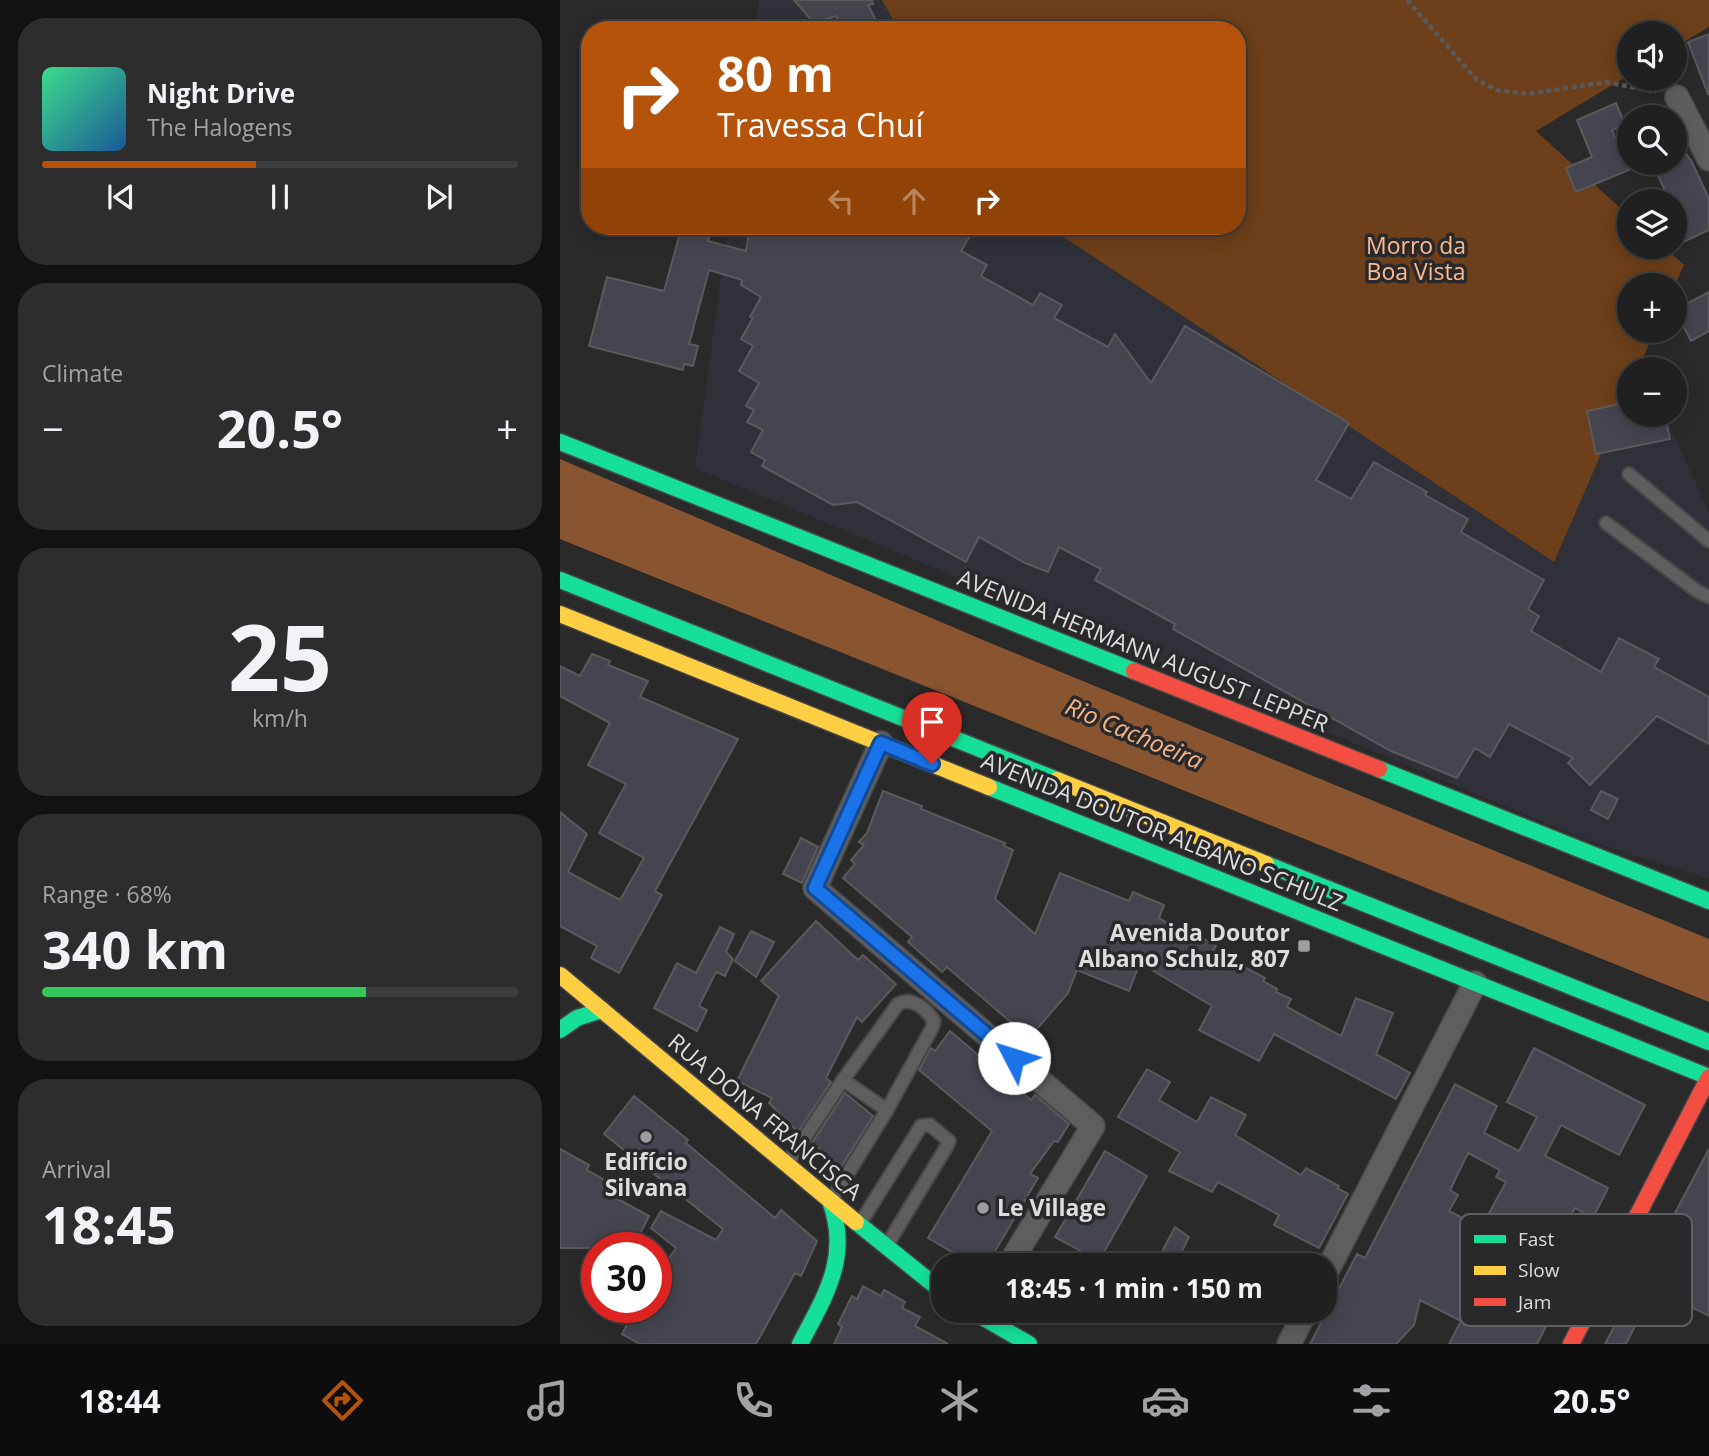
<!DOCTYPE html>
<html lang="en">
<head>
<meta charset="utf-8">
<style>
  :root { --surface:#202020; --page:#2d2d2d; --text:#f1f3f6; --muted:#a2a3a5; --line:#3d3e3e; --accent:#b45309 }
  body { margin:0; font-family:"Open Sans",sans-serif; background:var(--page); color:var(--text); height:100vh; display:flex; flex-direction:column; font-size:26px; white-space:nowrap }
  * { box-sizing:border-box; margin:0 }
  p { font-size:23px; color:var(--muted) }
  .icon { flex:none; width:38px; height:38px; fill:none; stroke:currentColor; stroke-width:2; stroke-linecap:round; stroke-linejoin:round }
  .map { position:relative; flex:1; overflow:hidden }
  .side { display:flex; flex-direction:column; gap:18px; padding:18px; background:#121212; width:560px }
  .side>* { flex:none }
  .guide { position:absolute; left:21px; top:21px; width:665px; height:214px; border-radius:28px; box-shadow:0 4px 18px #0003,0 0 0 2px var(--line); background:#b45309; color:#fff; overflow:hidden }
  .fabs { position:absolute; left:1057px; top:21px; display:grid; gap:14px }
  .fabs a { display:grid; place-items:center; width:70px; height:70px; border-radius:50%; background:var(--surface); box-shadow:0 4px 18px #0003,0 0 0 2px var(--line); font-size:35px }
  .speed { position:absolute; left:21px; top:1232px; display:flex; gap:14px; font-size:35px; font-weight:700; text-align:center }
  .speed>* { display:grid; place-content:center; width:91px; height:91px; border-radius:50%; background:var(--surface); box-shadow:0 4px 18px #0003,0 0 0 2px var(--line); line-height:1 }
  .speed .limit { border:10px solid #d22; background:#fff; color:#111 }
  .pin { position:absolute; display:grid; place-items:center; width:60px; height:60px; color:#fff; margin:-72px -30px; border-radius:50% 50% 50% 0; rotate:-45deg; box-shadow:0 0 7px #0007 }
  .pin .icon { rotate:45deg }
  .me { position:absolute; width:77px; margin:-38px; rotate:310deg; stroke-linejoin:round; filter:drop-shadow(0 0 5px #0008) }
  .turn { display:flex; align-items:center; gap:24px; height:147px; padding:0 21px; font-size:32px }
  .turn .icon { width:91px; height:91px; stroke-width:2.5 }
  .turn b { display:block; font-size:49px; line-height:60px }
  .lanes { display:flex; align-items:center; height:66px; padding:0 21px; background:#0003; justify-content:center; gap:35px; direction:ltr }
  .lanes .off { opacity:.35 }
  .big { font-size:52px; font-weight:700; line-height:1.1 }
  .side .widget { flex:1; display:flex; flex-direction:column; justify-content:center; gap:10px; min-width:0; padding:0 24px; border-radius:28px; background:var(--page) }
  .side .dial { align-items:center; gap:0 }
  .dial b { font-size:91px; line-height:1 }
  .song { display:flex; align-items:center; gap:21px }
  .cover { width:84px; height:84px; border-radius:10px; background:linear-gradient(135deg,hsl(150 70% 55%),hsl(210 70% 35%)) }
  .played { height:7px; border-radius:4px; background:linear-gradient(90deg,var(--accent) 45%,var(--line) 45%) }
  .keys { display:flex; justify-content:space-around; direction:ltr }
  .heat { display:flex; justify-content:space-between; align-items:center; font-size:38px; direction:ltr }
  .charge { height:10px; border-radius:5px; background:linear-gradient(90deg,#34c759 68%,var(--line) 0) }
  .trip { position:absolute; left:371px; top:1253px; width:406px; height:70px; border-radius:28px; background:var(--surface); box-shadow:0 4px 18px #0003,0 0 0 2px var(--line); font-weight:700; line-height:70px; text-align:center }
  .tabs { display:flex; height:112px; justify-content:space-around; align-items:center; background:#0d0d0d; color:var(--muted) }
  .tabs .icon { width:49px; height:49px }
  .tabs .current { color:var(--accent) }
  .tabs b { font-size:32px; color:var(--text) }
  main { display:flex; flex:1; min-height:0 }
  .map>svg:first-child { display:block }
  .built { fill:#303138 }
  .forest { fill:#6d3f1a }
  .water { fill:#885530 }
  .building { fill:#454550; stroke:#5a5a5b; stroke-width:2; fill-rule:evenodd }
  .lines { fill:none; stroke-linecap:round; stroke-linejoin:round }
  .lane-casing { stroke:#474748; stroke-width:16 }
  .street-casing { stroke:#474748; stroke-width:26 }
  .fast-casing { stroke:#474748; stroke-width:19 }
  .slow-casing { stroke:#474748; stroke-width:19 }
  .jam-casing { stroke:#474748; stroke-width:19 }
  .path { stroke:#5a5a5a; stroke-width:4.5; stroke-dasharray:5 3.5; stroke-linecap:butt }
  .lane { stroke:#5e5e5f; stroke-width:12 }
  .street { stroke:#5e5e5f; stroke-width:23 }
  .fast { stroke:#16e098; stroke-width:16 }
  .slow { stroke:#ffcf43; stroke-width:16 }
  .jam { stroke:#f24e42; stroke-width:16 }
  .route-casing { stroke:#114b97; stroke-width:18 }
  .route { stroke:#1a73e8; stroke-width:12 }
  .poi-dot { fill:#9e9e9f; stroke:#29292c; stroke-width:2.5 }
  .labels { text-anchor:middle; stroke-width:7; stroke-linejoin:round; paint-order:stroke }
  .park-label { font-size:23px; fill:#fcb98c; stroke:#29292c }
  .street-label { font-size:23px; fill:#ddddde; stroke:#29292c }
  .poi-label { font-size:23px; font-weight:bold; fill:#ddddde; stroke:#29292c; text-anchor:end }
  .water-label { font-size:24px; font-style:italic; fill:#f7b587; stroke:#29292c }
  .key { fill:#29292c; stroke:#5f5f61; stroke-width:2 }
  .key-label { font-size:19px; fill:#ddddde }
</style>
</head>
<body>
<main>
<section class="side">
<div class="widget">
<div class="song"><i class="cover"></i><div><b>Night Drive</b><p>The Halogens</p></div></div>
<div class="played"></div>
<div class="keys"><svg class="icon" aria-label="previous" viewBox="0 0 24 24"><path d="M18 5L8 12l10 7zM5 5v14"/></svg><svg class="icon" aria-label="pause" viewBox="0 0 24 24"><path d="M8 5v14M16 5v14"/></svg><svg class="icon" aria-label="next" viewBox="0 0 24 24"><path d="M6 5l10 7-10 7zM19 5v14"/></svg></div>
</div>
<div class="widget"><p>Climate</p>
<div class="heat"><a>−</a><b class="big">20.5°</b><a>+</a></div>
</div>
<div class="widget dial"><b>25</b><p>km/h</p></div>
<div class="widget"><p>Range · 68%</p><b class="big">340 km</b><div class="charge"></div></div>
<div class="widget"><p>Arrival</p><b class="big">18:45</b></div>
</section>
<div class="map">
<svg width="1149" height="1344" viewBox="0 0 1149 1344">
  <rect width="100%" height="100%" fill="#2a2a2b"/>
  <g class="built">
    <polygon points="199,0 322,0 339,30 195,30"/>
    <polygon points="168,226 487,226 994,561 1069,390 1069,415 1105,415 1149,513 1149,879 1029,841 135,468"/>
  </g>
  <polygon class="forest" points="322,0 1149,0 1149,27 1115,47 1115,33 1069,33 1069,75 976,131 1069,216 1069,247 1104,247 1124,265 1115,285 1069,285 1069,331 1095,331 1078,369 1069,369 1069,390 994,562 487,226 677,226 677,30 339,30"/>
  <polygon class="water" points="0,459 423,640 1149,939 1149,1002 0,539"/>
  <g class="building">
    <polygon points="234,0 312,0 313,4 308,5 321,30 283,30 276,16 254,23"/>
    <polygon points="1149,34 1149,94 1148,94 1128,42"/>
    <polygon points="1056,103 1065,125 1052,130 1069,170 1016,192 1006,168 1032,157 1017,120"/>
    <polygon points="1115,138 1132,162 1149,199 1149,230 1115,246 1115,201 1110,201 1092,163 1115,163"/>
    <polygon points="122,226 152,226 148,241 186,251 190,226 416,226 401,251 427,265 421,276 473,305 480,293 502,305 494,318 548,347 555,334 591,383 625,326 789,423 756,480 791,499 814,462 867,492 865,495 908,519 901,532 984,580 968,609 979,616 971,631 1041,672 1059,638 1099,659 1094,667 1149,697 1149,744 1097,716 1030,785 1008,763 1013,758 949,724 930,757 915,748 897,778 831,751 613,629 615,624 535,580 541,569 499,547 488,572 465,563 419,537 406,562 297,502 273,505 202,466 205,460 191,452 203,430 187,422 194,410 186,406 199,383 179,371 193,346 181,339 193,318 190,317 201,297 181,285 182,280 149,270 129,344 138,346 133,366 124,364 123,370 29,346 47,277 104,291"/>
    <polygon points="1149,292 1149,331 1131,341 1115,310"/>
    <polygon points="1069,402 1069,415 1105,415 1110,439 1036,454 1027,411"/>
    <polygon points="32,654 50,661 48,665 88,681 80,697 178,739 95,891 102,895 59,973 31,958 37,946 0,926 0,812 27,834 8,872 60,900 84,858 39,833 66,784 28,765 50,723 0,696 0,666 20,676"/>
    <polygon points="323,791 362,806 361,809 445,843 444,846 453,850 435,899 475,934 500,873 569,901 573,892 604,905 599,918 630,936 632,932 656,946 653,950 705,978 703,981 717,989 716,992 731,999 727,1007 781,1036 796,998 833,1013 816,1054 850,1073 836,1099 714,1034 699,1061 639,1030 652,1006 580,963 569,991 517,970 508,993 469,1038 387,967 382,972 348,942 352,937 283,878 295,864 291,860 304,845 299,842 307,833"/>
    <polygon points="1041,791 1058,799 1048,819 1031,810"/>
    <polygon points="241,838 258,847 242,883 223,874"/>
    <polygon points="256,921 298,960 303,955 336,984 302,1022 297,1017 266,1078 271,1082 238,1132 209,1103 212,1098 177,1081 219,996 201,981"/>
    <polygon points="160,927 174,934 166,952 173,959 165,976 156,972 139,1006 147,1010 137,1031 94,1008 117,963 136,973"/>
    <polygon points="191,931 214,942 196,977 175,961"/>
    <polygon points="390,1031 471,1100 475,1095 509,1124 498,1142 494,1141 470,1174 478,1178 427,1265 414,1265 368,1238 432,1131 359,1070 371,1048 375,1051"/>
    <path d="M974,1048L1085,1105L1059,1155L1001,1125L985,1156L1048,1188L1033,1218L1015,1208L996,1244L1003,1248L978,1295L997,1305L977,1344H889L901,1321L860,1300L854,1325L836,1344H750L797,1254L805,1258L895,1084L937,1106L924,1133L959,1151L977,1117L947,1102ZM908,1153L940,1170L936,1177L946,1182L921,1228L889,1211L898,1195L890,1190Z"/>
    <polygon points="587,1069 610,1082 599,1100 637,1122 651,1097 686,1115 675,1135 741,1175 746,1168 779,1186 777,1188 788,1194 759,1248 714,1225 719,1215 658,1182 652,1192 609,1171 620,1152 558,1117"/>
    <polygon points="285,1093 313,1116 281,1167 252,1143"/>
    <polygon points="74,1096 128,1140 126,1143 215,1218 221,1210 257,1241 241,1276 235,1273 196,1344 80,1344 62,1334 76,1307 96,1307 96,1277 116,1248 91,1228 101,1211 156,1240 163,1229 44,1134"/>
    <polygon points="0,1149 29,1165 27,1170 50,1183 45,1192 89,1216 73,1248 0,1248"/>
    <polygon points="1149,1149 1149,1316 1094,1288 1066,1344 1045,1344"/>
    <polygon points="545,1151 587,1176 539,1261 495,1237"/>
    <polygon points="615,1227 629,1237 615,1265 595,1265"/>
    <polygon points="303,1286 321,1296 324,1290 345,1302 342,1308 360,1317 355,1326 388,1344 274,1344 282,1327 278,1324 292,1296 297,1299"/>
  </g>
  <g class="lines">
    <g class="lane-casing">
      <g id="lane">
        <polyline points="1069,474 1149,541"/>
        <polyline points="1046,523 1137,591 1149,597"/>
        <polyline points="283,1080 327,1110"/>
        <path d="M227,1164L283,1080L338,1004C352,996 366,1009 374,1021L372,1028L327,1110L271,1201"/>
        <polyline points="299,1225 361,1126 370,1125 389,1141 387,1146 327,1245"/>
      </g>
    </g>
    <g class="street-casing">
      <g id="street">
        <polyline points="1117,97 1149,159"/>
        <polyline points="321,743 255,888 533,1126 449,1265"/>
        <polyline points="765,1275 915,983"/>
        <polyline points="729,1344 746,1311"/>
      </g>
    </g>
    <g class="fast-casing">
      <g id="fast">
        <polyline points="0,442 574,671"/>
        <polyline points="0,580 497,780"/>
        <polyline points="819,769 1149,901"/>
        <polyline points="429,787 1149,1077"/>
        <polyline points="706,864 1149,1042"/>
        <polyline points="0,1030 17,1018 42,1010"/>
        <polyline points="296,1222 383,1292"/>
        <polyline points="412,1311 469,1344"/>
        <path d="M240,1344C265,1296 291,1257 270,1201"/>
      </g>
    </g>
    <g class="slow-casing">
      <g id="slow">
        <polyline points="0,614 429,787"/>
        <polyline points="497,780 706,864"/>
        <polyline points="0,975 296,1222"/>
      </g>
    </g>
    <g class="jam-casing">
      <g id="jam">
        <polyline points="574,671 819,769"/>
        <polyline points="1011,1344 1149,1077"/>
      </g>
    </g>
    <polyline class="path" points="847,0 917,80 937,90 968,94 1046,82 1096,92"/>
    <use href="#lane" class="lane"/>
    <use href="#street" class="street"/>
    <use href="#fast" class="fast"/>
    <use href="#slow" class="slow"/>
    <use href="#jam" class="jam"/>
  </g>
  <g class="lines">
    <g class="route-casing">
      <polyline id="route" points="372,764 321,743 255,888 454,1058"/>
    </g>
    <use href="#route" class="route"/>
  </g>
  <g class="poi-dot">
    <rect x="737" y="939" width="14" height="14" rx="3.5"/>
    <circle cx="86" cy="1137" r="7"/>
    <circle cx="423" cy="1208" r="7"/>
  </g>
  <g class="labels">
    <g class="park-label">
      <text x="856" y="254">Morro da<tspan x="856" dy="26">Boa Vista</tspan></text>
    </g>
    <g class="street-label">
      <text transform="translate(583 651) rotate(22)" y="8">AVENIDA HERMANN AUGUST LEPPER</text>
      <text transform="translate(602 832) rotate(22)" y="8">AVENIDA DOUTOR ALBANO SCHULZ</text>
      <text transform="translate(205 1117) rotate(40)" y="8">RUA DONA FRANCISCA</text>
    </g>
    <g class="poi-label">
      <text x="730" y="941">Avenida Doutor<tspan x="730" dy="26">Albano Schulz, 807</tspan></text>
      <text x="86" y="1170" text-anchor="middle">Edifício<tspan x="86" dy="26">Silvana</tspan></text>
      <text x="437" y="1216" text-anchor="start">Le Village</text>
    </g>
    <g class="water-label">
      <text transform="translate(574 734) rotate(23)" y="8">Rio Cachoeira</text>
    </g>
  </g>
  <rect x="900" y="1214" width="232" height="112" rx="10" class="key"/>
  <rect x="914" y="1235" width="32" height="8" fill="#16e098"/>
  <rect x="914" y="1266" width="32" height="9" fill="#ffcf43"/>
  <rect x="914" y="1298" width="32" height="8" fill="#f24e42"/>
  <g class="key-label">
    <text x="958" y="1246">Fast</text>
    <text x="958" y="1277">Slow</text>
    <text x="958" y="1309">Jam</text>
  </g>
</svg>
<div class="fabs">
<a><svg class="icon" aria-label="sound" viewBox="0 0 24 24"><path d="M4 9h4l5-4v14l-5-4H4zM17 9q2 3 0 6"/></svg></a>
<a><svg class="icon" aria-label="search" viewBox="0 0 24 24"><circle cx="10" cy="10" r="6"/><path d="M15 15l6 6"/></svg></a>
<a><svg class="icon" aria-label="layers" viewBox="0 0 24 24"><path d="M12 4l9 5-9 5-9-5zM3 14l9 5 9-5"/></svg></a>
<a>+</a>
<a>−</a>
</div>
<div class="speed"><div class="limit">30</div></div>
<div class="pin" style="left:372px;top:764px;background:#d93025"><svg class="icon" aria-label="arrive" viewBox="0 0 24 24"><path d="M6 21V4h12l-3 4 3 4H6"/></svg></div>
<svg class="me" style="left:454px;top:1058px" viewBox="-20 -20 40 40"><circle r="19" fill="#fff"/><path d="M0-13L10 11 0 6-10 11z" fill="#1a73e8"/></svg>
<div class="trip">18:45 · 1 min · 150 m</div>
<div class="guide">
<div class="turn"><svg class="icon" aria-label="right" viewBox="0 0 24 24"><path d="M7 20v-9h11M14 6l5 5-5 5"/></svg><div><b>80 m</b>Travessa Chuí</div></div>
<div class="lanes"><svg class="icon off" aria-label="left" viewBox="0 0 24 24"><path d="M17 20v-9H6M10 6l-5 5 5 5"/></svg><svg class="icon off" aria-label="ahead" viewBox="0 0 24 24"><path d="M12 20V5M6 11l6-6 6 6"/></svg><svg class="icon" aria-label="right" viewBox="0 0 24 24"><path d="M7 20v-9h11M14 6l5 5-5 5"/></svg></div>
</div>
</div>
</main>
<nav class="tabs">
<b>18:44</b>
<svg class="icon current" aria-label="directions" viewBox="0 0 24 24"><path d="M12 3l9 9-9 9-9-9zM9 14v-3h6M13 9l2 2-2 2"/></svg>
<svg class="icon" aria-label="music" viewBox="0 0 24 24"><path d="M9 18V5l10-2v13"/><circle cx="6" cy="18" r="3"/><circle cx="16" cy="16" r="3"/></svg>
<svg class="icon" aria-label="phone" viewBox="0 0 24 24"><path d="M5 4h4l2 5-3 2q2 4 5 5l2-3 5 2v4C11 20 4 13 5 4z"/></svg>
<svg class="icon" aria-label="climate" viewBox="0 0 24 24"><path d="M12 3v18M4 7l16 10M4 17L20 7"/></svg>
<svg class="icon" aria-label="car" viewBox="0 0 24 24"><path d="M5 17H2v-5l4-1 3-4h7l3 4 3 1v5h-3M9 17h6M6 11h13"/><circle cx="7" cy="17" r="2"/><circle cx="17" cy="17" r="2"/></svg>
<svg class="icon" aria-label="filters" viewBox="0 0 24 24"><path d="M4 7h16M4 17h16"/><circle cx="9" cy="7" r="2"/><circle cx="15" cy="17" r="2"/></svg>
<b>20.5°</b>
</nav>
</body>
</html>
